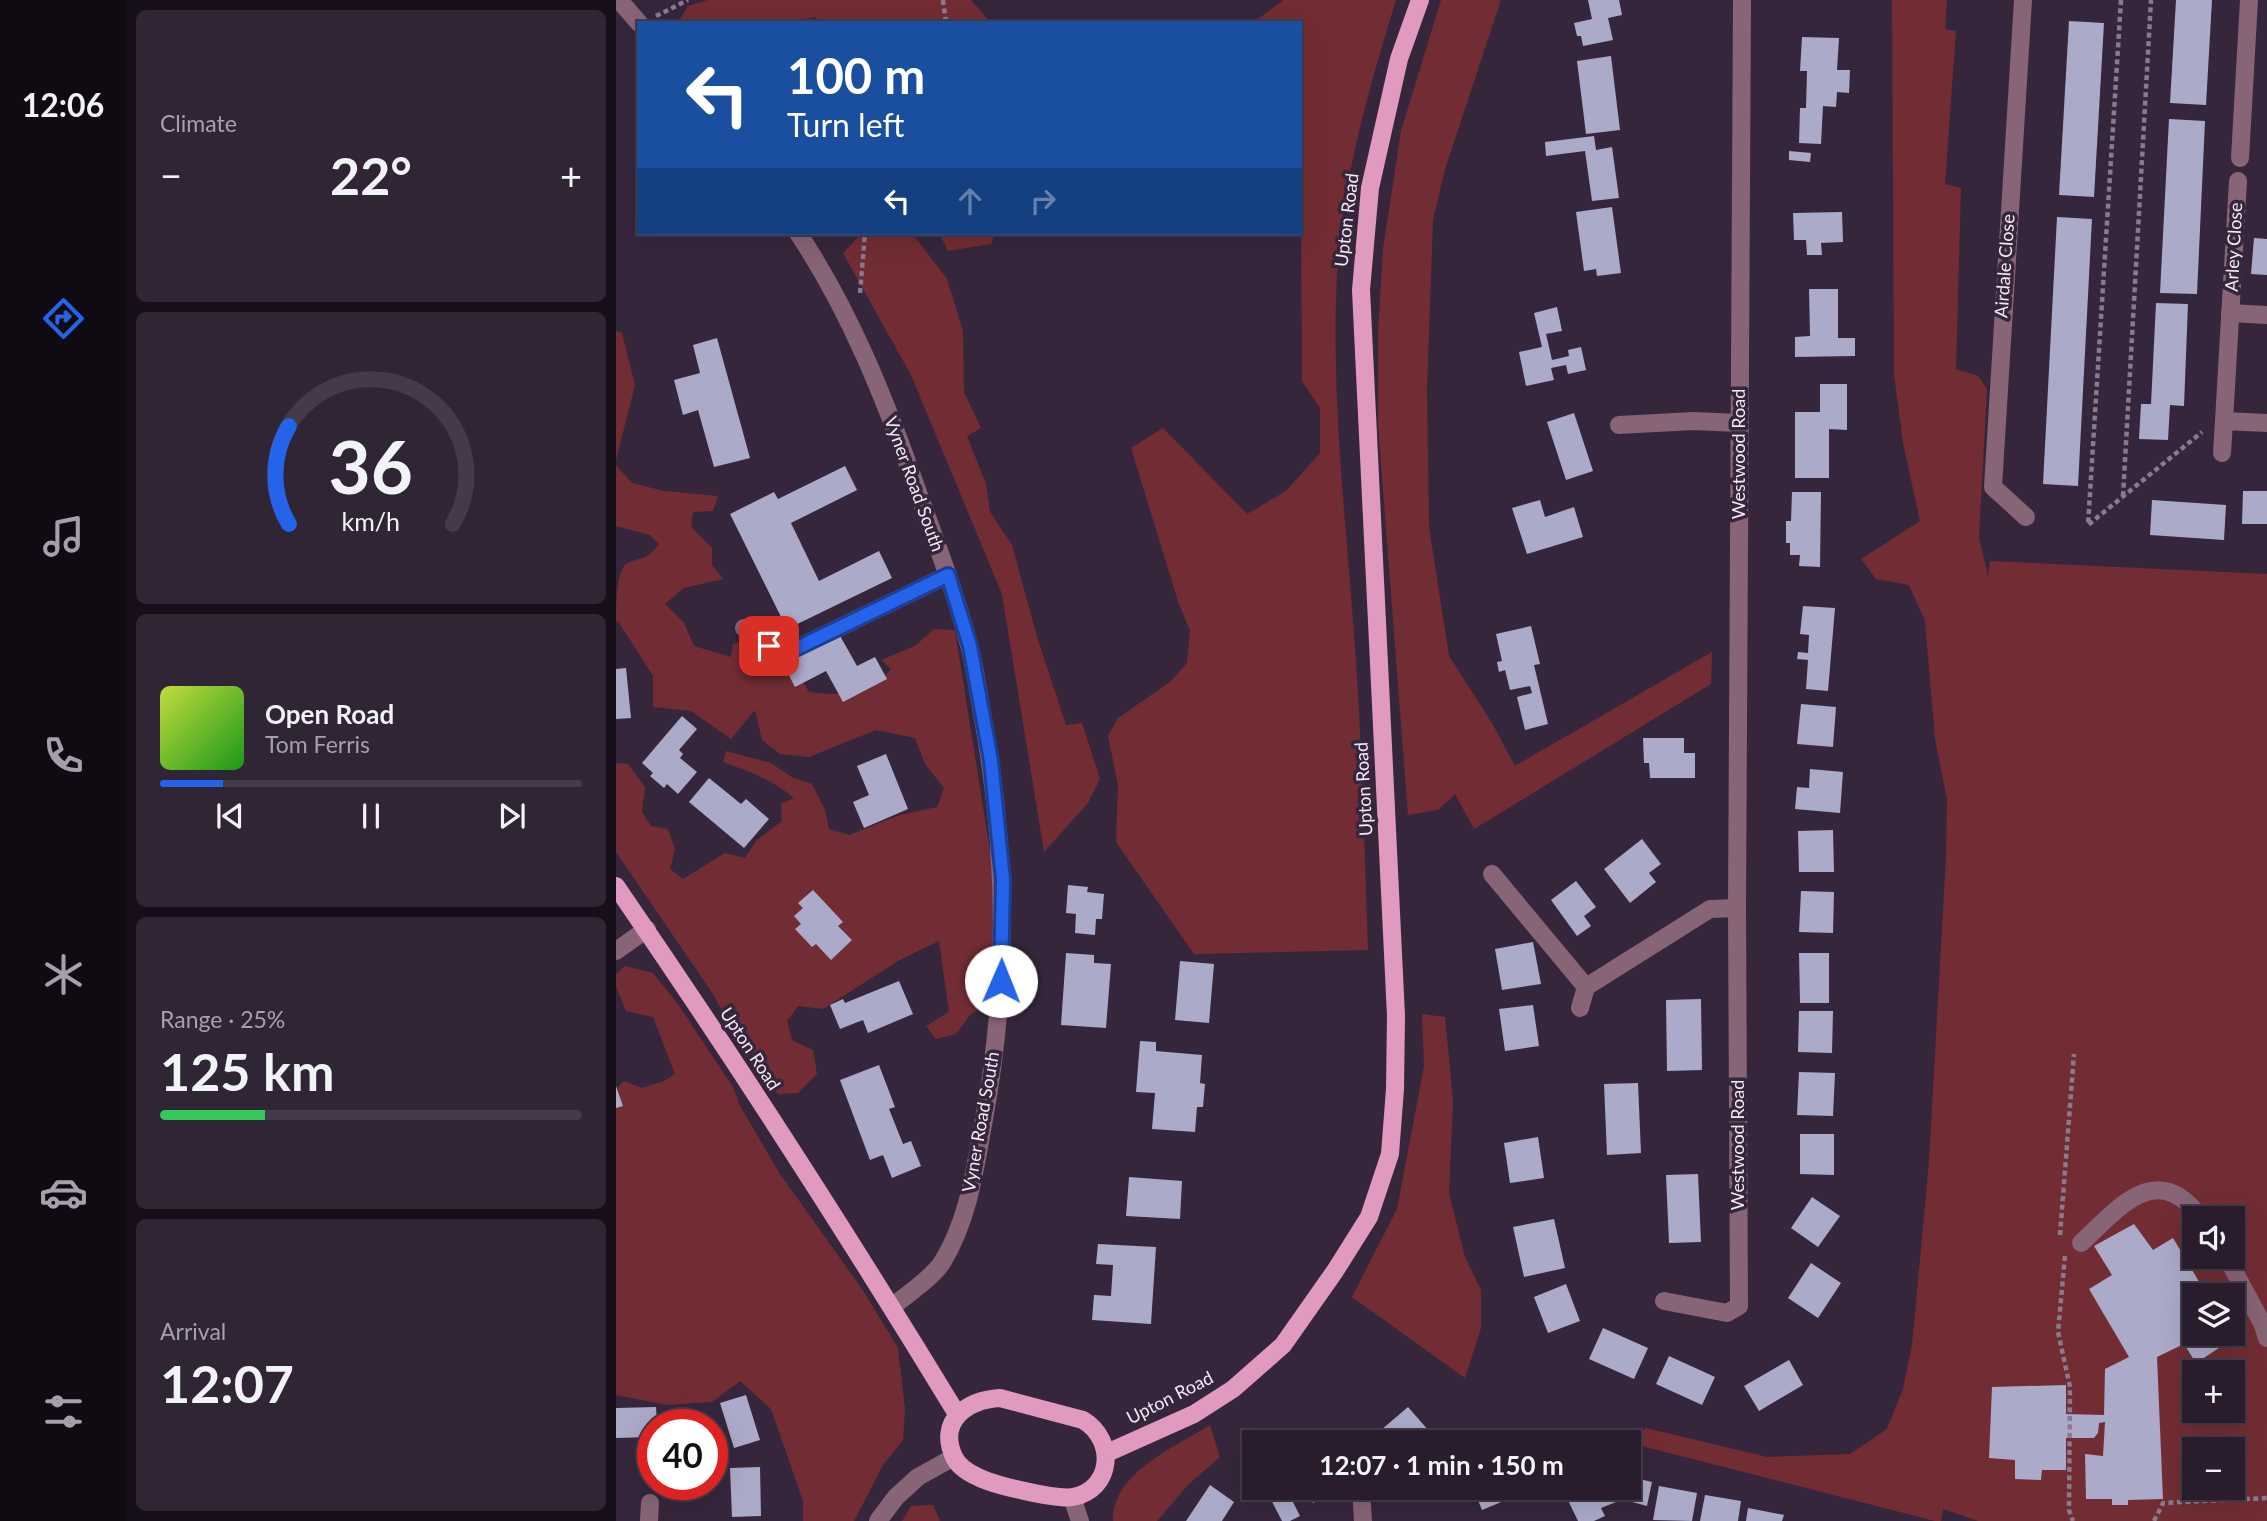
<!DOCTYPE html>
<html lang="en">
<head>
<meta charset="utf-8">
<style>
  :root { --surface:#281c2d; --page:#302535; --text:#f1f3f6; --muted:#a5a1aa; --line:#443a49; --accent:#2563eb }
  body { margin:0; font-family:Lato,sans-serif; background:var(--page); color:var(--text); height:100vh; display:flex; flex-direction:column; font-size:26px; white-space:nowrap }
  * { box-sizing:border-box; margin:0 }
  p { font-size:23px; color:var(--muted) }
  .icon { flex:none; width:38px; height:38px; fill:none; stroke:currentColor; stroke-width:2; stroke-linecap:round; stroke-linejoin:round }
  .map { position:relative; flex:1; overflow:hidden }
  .side { display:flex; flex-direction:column; gap:10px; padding:10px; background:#160f19; width:490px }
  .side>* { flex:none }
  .guide { position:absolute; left:21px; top:21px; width:665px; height:214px; border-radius:0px; box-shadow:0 7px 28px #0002,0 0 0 2px var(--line); background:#1a4fa0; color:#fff; overflow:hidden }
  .fabs { position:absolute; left:1566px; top:1206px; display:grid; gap:14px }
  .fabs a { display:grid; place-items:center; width:63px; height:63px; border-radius:0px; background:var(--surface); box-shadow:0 7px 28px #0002,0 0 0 2px var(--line); font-size:35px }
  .speed { position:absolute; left:21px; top:1409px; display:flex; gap:14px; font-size:35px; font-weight:700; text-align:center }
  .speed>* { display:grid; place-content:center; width:91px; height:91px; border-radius:50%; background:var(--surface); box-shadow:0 7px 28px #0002,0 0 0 2px var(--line); line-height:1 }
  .speed .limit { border:10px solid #d22; background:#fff; color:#111 }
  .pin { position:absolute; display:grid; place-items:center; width:60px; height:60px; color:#fff; margin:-30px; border-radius:14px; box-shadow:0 4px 10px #0006 }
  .me { position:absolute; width:77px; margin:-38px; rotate:1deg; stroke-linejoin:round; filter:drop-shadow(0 0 5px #0008) }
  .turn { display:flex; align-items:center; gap:24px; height:147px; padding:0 35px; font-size:32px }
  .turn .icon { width:91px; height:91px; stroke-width:2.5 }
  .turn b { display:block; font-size:49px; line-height:60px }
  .lanes { display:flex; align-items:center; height:66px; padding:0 35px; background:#0003; justify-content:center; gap:35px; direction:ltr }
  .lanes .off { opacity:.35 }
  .big { font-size:52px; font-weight:700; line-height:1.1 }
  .side .card { flex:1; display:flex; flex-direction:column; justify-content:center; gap:10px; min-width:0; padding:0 24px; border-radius:10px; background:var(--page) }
  .side .dial { align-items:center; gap:0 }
  .dial svg { height:182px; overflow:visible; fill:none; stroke:var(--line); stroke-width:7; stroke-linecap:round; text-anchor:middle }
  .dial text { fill:var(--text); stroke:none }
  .song { display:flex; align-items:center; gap:21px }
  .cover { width:84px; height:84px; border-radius:10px; background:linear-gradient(135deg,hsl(70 70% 55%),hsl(120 70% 35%)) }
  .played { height:7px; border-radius:4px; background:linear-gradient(90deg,var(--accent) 15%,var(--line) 15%) }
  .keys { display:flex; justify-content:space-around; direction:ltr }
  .heat { display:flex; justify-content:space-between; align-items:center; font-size:38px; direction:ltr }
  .charge { height:10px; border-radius:5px; background:linear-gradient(90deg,#34c759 25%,var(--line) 0) }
  .trip { position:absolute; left:626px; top:1430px; width:399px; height:70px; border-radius:0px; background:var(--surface); box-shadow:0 7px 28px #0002,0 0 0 2px var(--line); font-weight:700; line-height:70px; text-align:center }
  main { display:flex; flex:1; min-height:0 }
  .menu { display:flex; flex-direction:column; width:126px; justify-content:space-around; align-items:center; background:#100b12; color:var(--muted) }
  .menu .icon { width:49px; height:49px }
  .menu .selected { color:var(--accent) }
  .menu b { font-size:32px; color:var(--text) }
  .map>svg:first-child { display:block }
  .green { fill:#722d34; fill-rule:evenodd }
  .building { fill:#abaac9 }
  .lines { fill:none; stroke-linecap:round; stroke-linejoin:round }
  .path { stroke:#887b8d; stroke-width:4.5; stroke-dasharray:5 3.5; stroke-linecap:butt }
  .minor { stroke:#876476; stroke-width:18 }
  .major { stroke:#e099bf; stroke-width:18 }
  .route-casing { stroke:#184099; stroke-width:18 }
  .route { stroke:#2563eb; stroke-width:12 }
  .labels { text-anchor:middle; stroke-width:7; stroke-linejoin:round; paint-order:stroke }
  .street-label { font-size:18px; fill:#f2e8f6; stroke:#36263c }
</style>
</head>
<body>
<main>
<nav class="menu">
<b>12:06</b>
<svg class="icon selected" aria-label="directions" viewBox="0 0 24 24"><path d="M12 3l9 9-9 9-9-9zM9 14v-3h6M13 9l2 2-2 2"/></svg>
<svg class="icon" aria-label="music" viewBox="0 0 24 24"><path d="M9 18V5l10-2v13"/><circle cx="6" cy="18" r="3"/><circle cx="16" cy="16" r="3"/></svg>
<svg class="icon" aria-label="phone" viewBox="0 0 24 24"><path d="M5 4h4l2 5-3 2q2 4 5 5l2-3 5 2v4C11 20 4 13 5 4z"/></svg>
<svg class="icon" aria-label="climate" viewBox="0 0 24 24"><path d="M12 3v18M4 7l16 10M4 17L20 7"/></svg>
<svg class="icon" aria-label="car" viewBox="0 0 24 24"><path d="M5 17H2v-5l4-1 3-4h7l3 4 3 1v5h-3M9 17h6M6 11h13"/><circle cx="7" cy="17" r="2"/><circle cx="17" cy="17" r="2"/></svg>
<svg class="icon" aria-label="filters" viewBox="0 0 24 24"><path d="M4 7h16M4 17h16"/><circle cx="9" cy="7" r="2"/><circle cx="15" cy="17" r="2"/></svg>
</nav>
<section class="side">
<div class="card"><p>Climate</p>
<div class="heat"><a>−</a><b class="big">22°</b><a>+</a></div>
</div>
<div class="card dial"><svg viewBox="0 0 100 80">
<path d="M14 69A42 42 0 1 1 86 69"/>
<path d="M14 69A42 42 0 0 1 14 26" stroke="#2563eb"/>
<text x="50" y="56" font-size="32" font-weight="700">36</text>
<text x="50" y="72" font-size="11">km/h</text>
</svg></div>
<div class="card">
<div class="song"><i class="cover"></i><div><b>Open Road</b><p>Tom Ferris</p></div></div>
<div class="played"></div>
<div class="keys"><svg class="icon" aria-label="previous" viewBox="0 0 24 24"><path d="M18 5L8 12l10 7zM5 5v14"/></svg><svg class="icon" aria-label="pause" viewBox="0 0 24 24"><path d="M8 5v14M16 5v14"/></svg><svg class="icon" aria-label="next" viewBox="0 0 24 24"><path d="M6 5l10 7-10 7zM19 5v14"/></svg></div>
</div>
<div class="card"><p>Range · 25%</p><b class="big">125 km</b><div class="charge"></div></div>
<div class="card"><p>Arrival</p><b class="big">12:07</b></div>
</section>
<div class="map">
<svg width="1651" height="1521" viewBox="0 0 1651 1521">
  <rect width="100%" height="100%" fill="#36263c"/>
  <g class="green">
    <polygon points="92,0 355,0 375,23 201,23 200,17 162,23 62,23 72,6"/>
    <path d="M668,0H780C753,88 726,181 721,274C715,393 729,513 738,633C746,738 748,844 752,950L578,954L500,842L502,785L492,736L502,718L554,682L571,663L574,631L562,601L515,448L547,428L631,514L670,491L704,453V408L686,381L684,23H636Z"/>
    <polygon points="825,0 885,0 829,169 817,220 811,389 813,527 833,656 876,723 899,766 1096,652 1095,684 858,829 839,794 822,810 792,815 762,425 762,333 767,249 785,131"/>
    <path d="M1276,0H1331L1329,29L1340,31L1329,184L1345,188L1340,369L1362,376L1371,389L1363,537L1372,576L1374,561L1651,574V1521H1362L1327,1509L1325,1521H1319L1010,1442L1030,1428L1151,1457L1234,1454L1271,1429L1287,1389L1296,1345L1313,1162L1330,857L1331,799L1319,739L1309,621L1293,585L1260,579L1245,559L1304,521L1287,443L1278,374ZM1578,1218H1617V1256H1578ZM1578,1295H1617V1334H1578ZM1578,1372H1617V1410H1578ZM1578,1449H1617V1488H1578Z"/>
    <polygon points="246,233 296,233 331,279 347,331 348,392 365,428 351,436 370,484 374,512 396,545 421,637 450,725 466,723 484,779 472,803 428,852 386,594 295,375 227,253"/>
    <polygon points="323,233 380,233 375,244 332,251"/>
    <polygon points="0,331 6,333 19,385 0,460"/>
    <path d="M0,465L16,483L48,491L102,496L97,511L77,512L75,527L96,548V565L107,579L68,588L49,604L68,623L78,646L115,657L117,644L130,641L177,665L193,692C226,696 252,697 275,669L265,660L299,646L318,629L339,630L384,914L385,996L354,1015L340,1034L320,1039L310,1026L333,1012L323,941L282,961L207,1009L182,1006L171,1021L176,1040L197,1050L201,1074L182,1093L163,1094L144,1080L97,994L0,852V763L12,764L29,787L26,812L35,826L52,829L59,849L54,869L67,879L109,853L129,858L140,841L166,821L165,804L178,798C157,780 133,771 107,762L110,751L155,763L177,778L196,784L209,810L213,829L233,835L284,815L321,807L328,788L309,764L299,738L260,730L193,757L164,754L146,740L139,710L115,739L75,711L37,707V676L2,621L0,623C0,607 0,572 10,564C28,555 27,563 43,544L34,535L0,526Z"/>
    <polygon points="9,966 37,973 61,1003 117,1087 124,1106 164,1174 246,1289 282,1348 289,1409 287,1440 267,1465 238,1521 187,1521 187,1501 155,1409 124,1381 96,1402 51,1405 0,1395 0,1089 8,1081 26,1088 48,1081 59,1074 37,1017 10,1011 0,987 0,974"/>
    <polygon points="806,1014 829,1017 837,1101 833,1193 849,1257 865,1290 865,1328 849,1378 736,1297 781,1209 808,1066"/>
    <path d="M594,1425L604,1457L572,1485L541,1521H497C496,1473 559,1447 594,1425Z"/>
    <polygon points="317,1505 324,1521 286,1521 295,1506"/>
  </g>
  <g class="building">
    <polygon points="972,0 1003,0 1006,15 992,18 997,40 967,46 965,36 961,36 958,23 976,19"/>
    <polygon points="1560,0 1596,0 1590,105 1554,103"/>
    <polygon points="1453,21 1488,23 1478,197 1443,195"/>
    <polygon points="1186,37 1223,38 1221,70 1234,70 1233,93 1221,92 1220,107 1207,106 1205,144 1183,143 1184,108 1190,108 1191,71 1184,71"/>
    <polygon points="995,56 1004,130 970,134 961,61"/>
    <polygon points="1553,119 1589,121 1581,294 1544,293"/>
    <polygon points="978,136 980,150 996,147 1003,198 976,201 969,151 930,156 929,142"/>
    <polygon points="1173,151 1195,153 1194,162 1173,160"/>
    <polygon points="996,207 1005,273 981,276 980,269 968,271 960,212"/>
    <polygon points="1226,212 1227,242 1205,243 1206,255 1191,255 1190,240 1178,240 1177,213"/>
    <polygon points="1441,217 1476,219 1462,486 1427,484"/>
    <polygon points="1638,238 1651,239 1651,275 1635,274"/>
    <polygon points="1193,289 1222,289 1222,338 1239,338 1239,356 1179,357 1179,337 1194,336"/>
    <polygon points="1540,303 1572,304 1568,406 1554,405 1552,440 1523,439 1525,404 1535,404"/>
    <polygon points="941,307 946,331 930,334 936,360 953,356 952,350 965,347 970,370 952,374 950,365 935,368 938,380 910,386 903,352 926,347 918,313"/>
    <polygon points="101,338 134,458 98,467 82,410 67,415 58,380 84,373 77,345"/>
    <polygon points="1204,384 1231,384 1231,430 1213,429 1213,478 1179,478 1179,412 1204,412"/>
    <polygon points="958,413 977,471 950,480 931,422"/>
    <polygon points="229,466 241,490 175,523 203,581 263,551 276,578 171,629 114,514 158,492 162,499"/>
    <polygon points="1627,491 1651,491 1651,524 1626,524"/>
    <polygon points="1176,492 1205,492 1204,567 1183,566 1184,555 1174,555 1174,543 1170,543 1170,521 1175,521"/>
    <polygon points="924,500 929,517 958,507 967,537 911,554 896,508"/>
    <polygon points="1536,500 1610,505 1608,540 1534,535"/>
    <polygon points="1187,606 1219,608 1212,691 1190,689 1192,660 1181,659 1182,652 1192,653 1193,635 1184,634"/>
    <polygon points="915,626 924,664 918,665 932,724 909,730 901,697 916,693 914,686 894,690 889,670 883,672 881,662 886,661 880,634"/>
    <polygon points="223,634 241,666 259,657 271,679 227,702 210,671 179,687 166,662"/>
    <polygon points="10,668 15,718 0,719 0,669"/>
    <polygon points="1185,704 1220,707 1217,747 1181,744"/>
    <polygon points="66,716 81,729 63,750 67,754 64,758 81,772 62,794 51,784 48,788 34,776 37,773 26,763"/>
    <polygon points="1027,738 1068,738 1068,753 1079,753 1079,778 1034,778 1033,763 1028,763"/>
    <polygon points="270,754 292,809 248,828 237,802 253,795 241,766"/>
    <polygon points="1194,769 1227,772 1224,813 1179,809 1181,787 1193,788"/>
    <polygon points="93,778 125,804 130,799 153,819 128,848 73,802"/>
    <polygon points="1217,830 1218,872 1183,872 1182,831"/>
    <polygon points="1026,839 1045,864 1033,873 1040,882 1014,903 988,869"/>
    <polygon points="960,881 980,907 968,916 975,926 961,936 935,900"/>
    <polygon points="452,885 472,887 471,892 488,894 486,919 480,919 479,935 459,933 460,914 450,913"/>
    <polygon points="197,890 227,922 222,926 236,940 215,960 200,944 196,947 179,929 185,924 178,916 187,908 182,903"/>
    <polygon points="1185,891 1218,892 1217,933 1183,932"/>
    <polygon points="917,942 925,984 886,990 879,949"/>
    <polygon points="450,953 478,955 478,963 495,964 490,1028 445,1025"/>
    <polygon points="1183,953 1213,953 1213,1003 1184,1003"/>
    <polygon points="564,961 598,964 593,1023 559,1020"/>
    <polygon points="283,981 297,1014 252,1033 247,1020 224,1029 214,1005 227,999 229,1003"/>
    <polygon points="1085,999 1086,1070 1051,1071 1050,1000"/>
    <polygon points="917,1005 923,1046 889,1051 883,1009"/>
    <polygon points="1183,1011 1217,1011 1216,1053 1182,1052"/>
    <polygon points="524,1041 540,1042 540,1051 586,1055 584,1083 589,1084 587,1107 581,1107 579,1132 536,1129 539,1093 520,1092"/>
    <polygon points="263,1065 279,1107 273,1109 287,1144 295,1141 305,1166 276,1178 267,1155 254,1160 224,1080"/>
    <polygon points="1183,1072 1219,1073 1217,1116 1181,1115"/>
    <polygon points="1022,1083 1025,1153 991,1155 988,1084"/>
    <polygon points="0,1086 7,1106 0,1108"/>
    <polygon points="1184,1134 1218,1134 1218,1175 1184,1174"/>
    <polygon points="922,1137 928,1178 894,1183 888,1143"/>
    <polygon points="1082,1174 1085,1242 1053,1243 1050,1175"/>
    <polygon points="513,1177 566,1181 564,1219 510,1216"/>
    <polygon points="1196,1197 1224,1216 1202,1247 1175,1228"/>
    <polygon points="938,1219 949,1268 908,1277 897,1227"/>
    <polygon points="1518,1224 1537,1250 1557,1238 1591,1295 1578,1295 1578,1334 1603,1334 1598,1336 1603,1348 1580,1363 1568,1344 1541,1357 1547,1499 1512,1500 1512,1505 1496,1505 1496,1499 1470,1499 1469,1454 1487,1456 1489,1422 1483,1423 1482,1433 1478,1438 1450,1438 1450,1470 1426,1470 1425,1480 1399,1479 1399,1460 1373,1458 1376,1387 1450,1385 1450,1414 1488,1415 1489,1369 1513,1357 1473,1289 1496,1275 1478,1246"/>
    <polygon points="482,1244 540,1247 535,1324 476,1320 478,1295 495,1296 497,1265 480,1264"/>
    <polygon points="1195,1263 1225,1283 1202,1318 1172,1298"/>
    <polygon points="950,1284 964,1321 932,1333 918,1297"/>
    <polygon points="987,1328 1032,1348 1018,1379 973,1359"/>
    <polygon points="1053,1356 1099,1377 1086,1405 1040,1384"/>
    <polygon points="1173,1360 1187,1385 1143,1411 1128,1386"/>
    <polygon points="130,1395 144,1440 118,1448 104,1403"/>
    <polygon points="40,1407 41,1424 37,1424 37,1437 0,1438 0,1408"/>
    <polygon points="792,1407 820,1439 816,1442 751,1442"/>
    <polygon points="144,1467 145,1516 116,1517 114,1468"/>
    <polygon points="1015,1477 1036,1482 1031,1506 1009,1500"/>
    <polygon points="594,1485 618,1502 606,1521 570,1521"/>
    <polygon points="1043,1486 1081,1493 1076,1521 1037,1520"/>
    <polygon points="649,1488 707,1488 711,1496 697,1503 693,1494 677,1502 684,1516 674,1521 666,1521"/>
    <polygon points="857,1488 890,1488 895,1498 866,1510"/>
    <polygon points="963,1488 994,1488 1000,1502 985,1508 989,1516 978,1521 962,1521 949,1494"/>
    <polygon points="1089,1495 1125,1501 1122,1521 1084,1521"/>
    <polygon points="1132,1508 1168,1515 1166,1521 1130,1521"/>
  </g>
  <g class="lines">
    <g class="path">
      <polyline points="327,0 330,23"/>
      <polyline points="1505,0 1472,525 1586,432"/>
      <polyline points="40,16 72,0"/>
      <polyline points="244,293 249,233"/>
      <polyline points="1507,496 1535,0"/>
      <polyline points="1444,1235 1458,1054"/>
      <polyline points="1449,1256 1442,1332 1454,1387 1453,1510 1457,1521"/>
      <polyline points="1538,1521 1547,1503 1651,1498"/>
    </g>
    <g class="minor">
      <polyline points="3,0 23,23"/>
      <polyline points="1407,0 1377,487 1410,517"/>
      <polyline points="1624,158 1633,0"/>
      <polyline points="1622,181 1608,421 1651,423"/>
      <path d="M182,233C234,311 269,399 300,487C319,539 339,592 353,645C359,667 362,691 366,713C391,847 393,984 368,1119C359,1168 353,1218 327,1261C318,1277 290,1295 276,1307"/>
      <polyline points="1614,313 1651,315"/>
      <polyline points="1003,425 1077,421 1123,423"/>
      <polyline points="1606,453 1608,421"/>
      <polyline points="128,628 153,646 175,651 332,575"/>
      <polyline points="876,874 970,987"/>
      <polyline points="0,951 31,929"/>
      <polyline points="964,1008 970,987 1094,909 1121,908"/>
      <path d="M1465,1243C1502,1209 1540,1158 1585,1218"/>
      <polyline points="1610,1256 1647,1325 1651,1338"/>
      <polyline points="1048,1301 1111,1313 1123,1306 1121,908 1126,0"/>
      <polyline points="745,1489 747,1521"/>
      <polyline points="456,1497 464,1521"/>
      <polyline points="33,1521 34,1503"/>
      <polyline points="262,1521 280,1497 302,1477 338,1457"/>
    </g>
    <g class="major">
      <path d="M0,886C119,1059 232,1235 341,1414"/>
      <path d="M384,1398L467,1420C500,1440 497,1489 457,1497C441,1500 377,1485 362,1477C353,1473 342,1466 338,1457C321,1420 352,1400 384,1398Z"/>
      <polyline points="491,1453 578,1414 617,1389 667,1345 719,1271 753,1217 774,1154 779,1089 780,1016 745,290 754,188 783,59 804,0"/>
    </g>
  </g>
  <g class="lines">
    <g class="route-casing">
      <polyline id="route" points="153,646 175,651 332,575 354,646 375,761 387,880 385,981"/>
    </g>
    <use href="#route" class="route"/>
  </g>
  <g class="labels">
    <g class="street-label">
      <text transform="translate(731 220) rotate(-83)" y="6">Upton Road</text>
      <text transform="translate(1618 247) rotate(-87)" y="6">Arley Close</text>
      <text transform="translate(1389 266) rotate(-86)" y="6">Airdale Close</text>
      <text transform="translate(1123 454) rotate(-90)" y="6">Westwood Road</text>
      <text transform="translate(298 484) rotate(70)" y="6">Vyner Road South</text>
      <text transform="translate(748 789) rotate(-93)" y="6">Upton Road</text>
      <text transform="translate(134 1049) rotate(57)" y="6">Upton Road</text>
      <text transform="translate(365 1122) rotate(-80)" y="6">Vyner Road South</text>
      <text transform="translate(1122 1145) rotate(-90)" y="6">Westwood Road</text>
      <text transform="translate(554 1398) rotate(-27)" y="6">Upton Road</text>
    </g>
  </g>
</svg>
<div class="fabs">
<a><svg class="icon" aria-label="sound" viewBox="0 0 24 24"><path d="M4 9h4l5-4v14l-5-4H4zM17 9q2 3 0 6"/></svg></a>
<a><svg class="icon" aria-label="layers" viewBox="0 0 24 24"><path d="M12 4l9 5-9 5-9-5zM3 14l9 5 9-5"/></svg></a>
<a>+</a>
<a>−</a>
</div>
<div class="speed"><div class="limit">40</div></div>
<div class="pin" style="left:153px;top:646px;background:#d93025"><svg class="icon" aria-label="arrive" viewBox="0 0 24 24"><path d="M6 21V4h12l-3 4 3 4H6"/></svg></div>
<svg class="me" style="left:385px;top:981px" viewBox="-20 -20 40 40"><circle r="19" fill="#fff"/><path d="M0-13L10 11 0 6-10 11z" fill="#2563eb"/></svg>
<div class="trip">12:07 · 1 min · 150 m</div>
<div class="guide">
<div class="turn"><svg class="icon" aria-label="left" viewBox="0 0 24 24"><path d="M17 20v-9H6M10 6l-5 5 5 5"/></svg><div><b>100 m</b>Turn left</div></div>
<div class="lanes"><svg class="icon" aria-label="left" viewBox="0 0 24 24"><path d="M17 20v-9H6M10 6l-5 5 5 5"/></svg><svg class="icon off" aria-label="ahead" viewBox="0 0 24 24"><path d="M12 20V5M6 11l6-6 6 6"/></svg><svg class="icon off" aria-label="right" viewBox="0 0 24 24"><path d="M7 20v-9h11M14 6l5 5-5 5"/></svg></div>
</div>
</div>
</main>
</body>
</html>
